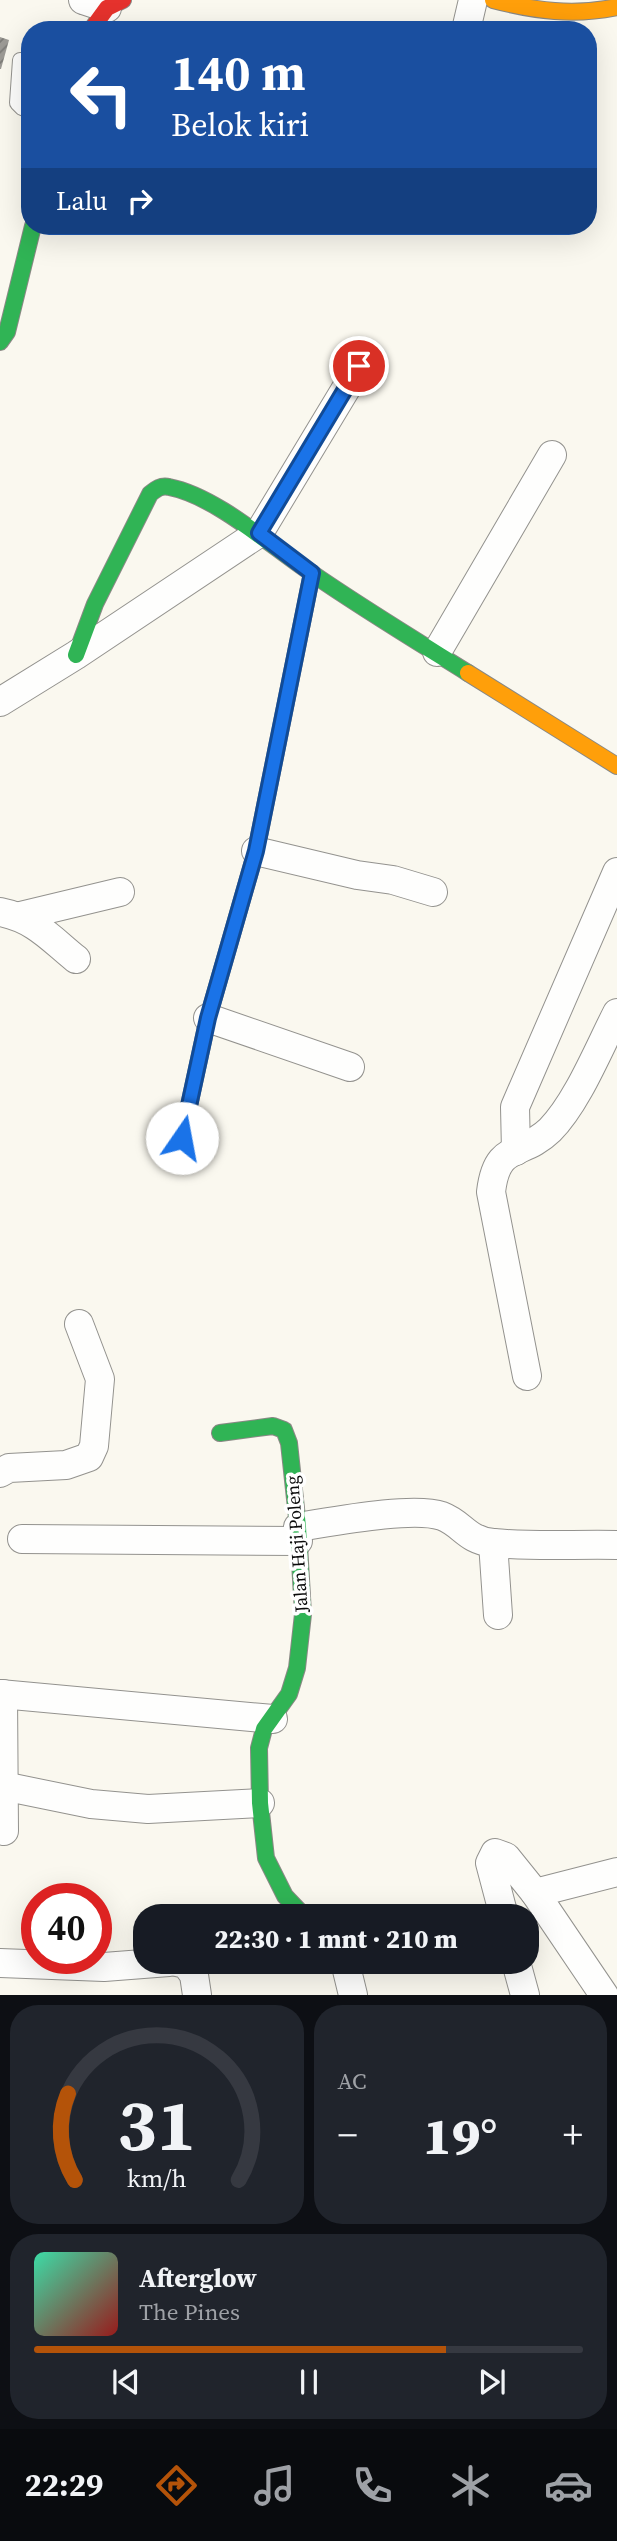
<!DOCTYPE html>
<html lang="id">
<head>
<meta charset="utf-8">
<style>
  :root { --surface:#171b24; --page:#20242c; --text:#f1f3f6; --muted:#9ea1a6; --line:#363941; --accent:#b45309 }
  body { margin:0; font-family:"Source Serif 4",serif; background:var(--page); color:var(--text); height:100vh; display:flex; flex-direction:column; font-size:26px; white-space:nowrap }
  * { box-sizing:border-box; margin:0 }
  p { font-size:23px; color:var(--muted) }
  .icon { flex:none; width:38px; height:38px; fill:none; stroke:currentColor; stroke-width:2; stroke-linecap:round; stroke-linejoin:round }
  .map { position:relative; height:1995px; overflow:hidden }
  .panel { display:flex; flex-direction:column; gap:10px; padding:10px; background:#0d0f14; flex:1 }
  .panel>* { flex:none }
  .hud { position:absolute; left:21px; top:21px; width:576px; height:214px; border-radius:28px; box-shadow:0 7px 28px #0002; background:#1a4fa0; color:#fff; overflow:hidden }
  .speed { position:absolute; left:21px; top:1883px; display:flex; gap:14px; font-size:35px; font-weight:700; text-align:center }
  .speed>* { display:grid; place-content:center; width:91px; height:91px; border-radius:50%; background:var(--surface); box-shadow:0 7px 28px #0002; line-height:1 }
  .speed .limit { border:10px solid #d22; background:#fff; color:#111 }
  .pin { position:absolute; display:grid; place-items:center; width:60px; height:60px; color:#fff; margin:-30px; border:4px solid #fff; border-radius:50%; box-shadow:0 2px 7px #0007 }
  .me { position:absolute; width:77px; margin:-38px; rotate:12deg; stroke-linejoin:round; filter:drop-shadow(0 0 5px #0008) }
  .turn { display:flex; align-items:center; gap:24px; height:147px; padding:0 35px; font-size:32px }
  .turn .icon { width:91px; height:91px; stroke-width:2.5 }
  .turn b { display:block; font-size:49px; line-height:60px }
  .then { display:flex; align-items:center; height:66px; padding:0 35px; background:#0003; gap:14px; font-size:26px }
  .big { font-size:52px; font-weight:800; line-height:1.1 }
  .panel .widget { flex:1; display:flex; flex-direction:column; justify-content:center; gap:10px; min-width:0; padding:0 24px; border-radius:28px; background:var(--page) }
  .panel .dial { align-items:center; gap:0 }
  .dial svg { height:182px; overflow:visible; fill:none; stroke:var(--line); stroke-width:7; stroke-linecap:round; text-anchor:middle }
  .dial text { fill:var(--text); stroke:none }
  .song { display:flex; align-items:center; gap:21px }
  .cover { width:84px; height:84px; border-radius:10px; background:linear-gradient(135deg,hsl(160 70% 55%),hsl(0 70% 35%)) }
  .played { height:7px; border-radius:4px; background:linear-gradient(90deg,var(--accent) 75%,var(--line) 75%) }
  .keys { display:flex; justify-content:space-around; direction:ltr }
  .heat { display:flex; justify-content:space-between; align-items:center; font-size:38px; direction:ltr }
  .panel .tiles { flex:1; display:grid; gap:10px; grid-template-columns:1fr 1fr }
  .widget:last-child { grid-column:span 2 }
  .trip { position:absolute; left:133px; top:1904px; width:406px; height:70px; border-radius:28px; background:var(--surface); box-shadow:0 7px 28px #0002; font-weight:800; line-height:70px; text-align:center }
  .menu { display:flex; height:112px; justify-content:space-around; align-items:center; background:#090b0e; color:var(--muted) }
  .menu .icon { width:49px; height:49px }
  .menu .selected { color:var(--accent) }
  .menu b { font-size:32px; color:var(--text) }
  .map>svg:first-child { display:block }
  .building { fill:url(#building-hatch) }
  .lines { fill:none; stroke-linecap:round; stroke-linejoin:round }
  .lane-casing { stroke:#93928e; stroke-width:16 }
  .street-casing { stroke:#93928e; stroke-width:30 }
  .fast-casing { stroke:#898884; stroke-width:18 }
  .slow-casing { stroke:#898884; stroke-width:18 }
  .jam-casing { stroke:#898884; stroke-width:18 }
  .lane { stroke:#fefefd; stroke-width:14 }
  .street { stroke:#fefefd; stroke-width:28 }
  .fast { stroke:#30b455; stroke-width:16 }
  .slow { stroke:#ff9f0a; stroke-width:16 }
  .jam { stroke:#e5322d; stroke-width:16 }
  .route-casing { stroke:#114b97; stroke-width:18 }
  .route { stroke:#1a73e8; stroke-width:12 }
  .labels { text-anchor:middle; stroke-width:7; stroke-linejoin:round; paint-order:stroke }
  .street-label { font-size:18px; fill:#0b0b0b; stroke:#fff }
</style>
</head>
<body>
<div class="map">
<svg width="617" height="1995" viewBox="0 0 617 1995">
  <defs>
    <pattern id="building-hatch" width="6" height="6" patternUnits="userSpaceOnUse" patternTransform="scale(1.75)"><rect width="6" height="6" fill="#9c9a95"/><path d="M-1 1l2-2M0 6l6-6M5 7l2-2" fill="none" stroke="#7d7c78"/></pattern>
  </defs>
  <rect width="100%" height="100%" fill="#faf8ef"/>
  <polygon class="building" points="0,37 9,40 1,69 0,69"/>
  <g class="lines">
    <g class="lane-casing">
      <polyline id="lane" points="20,60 17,103 22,108 30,111"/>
    </g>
    <g class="street-casing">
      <g id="street">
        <polyline points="83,0 107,8"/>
        <polyline points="466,30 473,0"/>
        <polyline points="437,652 552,455"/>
        <polyline points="0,702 76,655 259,533 359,367"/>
        <polyline points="256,851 357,875 393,880 433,892"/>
        <path d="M0,912C35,919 50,938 76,959"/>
        <polyline points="20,916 120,892"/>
        <polyline points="208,1018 350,1067"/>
        <polyline points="516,1151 515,1107 617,872"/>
        <path d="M527,1376L491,1192C497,1141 521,1158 550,1130C577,1103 599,1048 617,1013"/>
        <polyline points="0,1473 9,1468 66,1465 89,1457 94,1446 100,1379 79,1324"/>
        <path d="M298,1527C331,1522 412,1506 442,1516C463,1524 466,1540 493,1543C533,1547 577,1544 617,1545"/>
        <polyline points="22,1539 298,1541"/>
        <polyline points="493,1543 498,1615"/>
        <polyline points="0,1694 273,1719"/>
        <polyline points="3,1694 4,1831"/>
        <polyline points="3,1786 91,1804 148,1809 260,1803"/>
        <polyline points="535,1893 617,1872"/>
        <polyline points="504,1916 490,1863 495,1853 506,1857 535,1893 604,1995"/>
        <polyline points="177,1962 186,1964 194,1975 197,1995"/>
        <polyline points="345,1962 353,1995"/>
        <polyline points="516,1962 525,1995"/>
        <polyline points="0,1963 104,1967 169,1962"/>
      </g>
    </g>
    <g class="fast-casing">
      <g id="fast">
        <polyline points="0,342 7,332 33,226"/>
        <path d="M76,655L95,604L150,494C156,489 161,485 169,487C216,496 271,546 310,572C362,608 415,640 468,673"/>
        <polyline points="182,1138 208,1018 256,851 312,573"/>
        <polyline points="220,1433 273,1426 284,1430 289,1443 298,1527 303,1614 297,1668 289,1694 264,1729 259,1748 260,1803 266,1858 285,1896 304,1916"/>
      </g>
    </g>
    <g class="slow-casing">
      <g id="slow">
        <path d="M493,0C535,11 574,16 617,7"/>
        <polyline points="468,673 617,766"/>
      </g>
    </g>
    <g class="jam-casing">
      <polyline id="jam" points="91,30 107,8 123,0"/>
    </g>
    <use href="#lane" class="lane"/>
    <use href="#street" class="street"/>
    <use href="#fast" class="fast"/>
    <use href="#slow" class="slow"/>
    <use href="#jam" class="jam"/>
  </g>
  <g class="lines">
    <g class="route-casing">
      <polyline id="route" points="182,1138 208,1018 256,851 312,573 259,533 359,366"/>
    </g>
    <use href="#route" class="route"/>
  </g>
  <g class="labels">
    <g class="street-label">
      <text transform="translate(297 1544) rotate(-94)" y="6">Jalan Haji Poleng</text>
    </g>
  </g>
</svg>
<div class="speed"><div class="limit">40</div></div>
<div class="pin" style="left:359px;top:366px;background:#d93025"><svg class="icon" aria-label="arrive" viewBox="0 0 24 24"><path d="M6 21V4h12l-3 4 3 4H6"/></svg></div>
<svg class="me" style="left:182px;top:1138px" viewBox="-20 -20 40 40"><circle r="19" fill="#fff"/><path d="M0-13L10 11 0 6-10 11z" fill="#1a73e8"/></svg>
<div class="trip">22:30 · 1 mnt · 210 m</div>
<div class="hud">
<div class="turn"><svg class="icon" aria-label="left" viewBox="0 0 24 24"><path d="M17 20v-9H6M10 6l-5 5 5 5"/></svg><div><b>140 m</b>Belok kiri</div></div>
<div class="then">Lalu<svg class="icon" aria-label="right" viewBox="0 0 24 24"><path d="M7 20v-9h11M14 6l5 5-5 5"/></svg></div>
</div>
</div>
<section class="panel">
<div class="tiles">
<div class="widget dial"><svg viewBox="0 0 100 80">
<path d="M14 69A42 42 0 1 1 86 69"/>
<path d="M14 69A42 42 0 0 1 11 31" stroke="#b45309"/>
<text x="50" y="56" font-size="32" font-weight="700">31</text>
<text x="50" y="72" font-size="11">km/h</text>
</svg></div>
<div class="widget"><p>AC</p>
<div class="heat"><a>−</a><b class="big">19°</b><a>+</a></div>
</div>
<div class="widget">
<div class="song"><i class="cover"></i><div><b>Afterglow</b><p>The Pines</p></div></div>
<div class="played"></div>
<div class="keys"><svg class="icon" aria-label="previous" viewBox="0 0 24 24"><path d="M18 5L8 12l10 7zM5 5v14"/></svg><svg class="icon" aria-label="pause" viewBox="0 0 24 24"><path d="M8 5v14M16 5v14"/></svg><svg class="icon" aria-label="next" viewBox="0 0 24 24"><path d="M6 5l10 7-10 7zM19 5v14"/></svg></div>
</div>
</div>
</section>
<nav class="menu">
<b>22:29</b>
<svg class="icon selected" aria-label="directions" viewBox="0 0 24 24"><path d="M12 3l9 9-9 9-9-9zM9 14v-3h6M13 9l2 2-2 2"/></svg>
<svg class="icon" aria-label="music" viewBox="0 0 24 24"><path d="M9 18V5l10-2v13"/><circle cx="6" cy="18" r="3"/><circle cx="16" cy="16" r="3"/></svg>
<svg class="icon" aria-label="phone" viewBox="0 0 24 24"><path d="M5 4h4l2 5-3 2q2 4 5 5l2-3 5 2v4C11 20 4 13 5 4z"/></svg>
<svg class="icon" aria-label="climate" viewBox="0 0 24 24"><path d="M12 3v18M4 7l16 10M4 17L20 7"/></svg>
<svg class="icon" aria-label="car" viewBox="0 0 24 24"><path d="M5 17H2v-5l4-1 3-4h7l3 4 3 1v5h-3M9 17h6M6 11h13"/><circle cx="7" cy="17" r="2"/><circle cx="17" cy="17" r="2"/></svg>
</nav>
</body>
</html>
